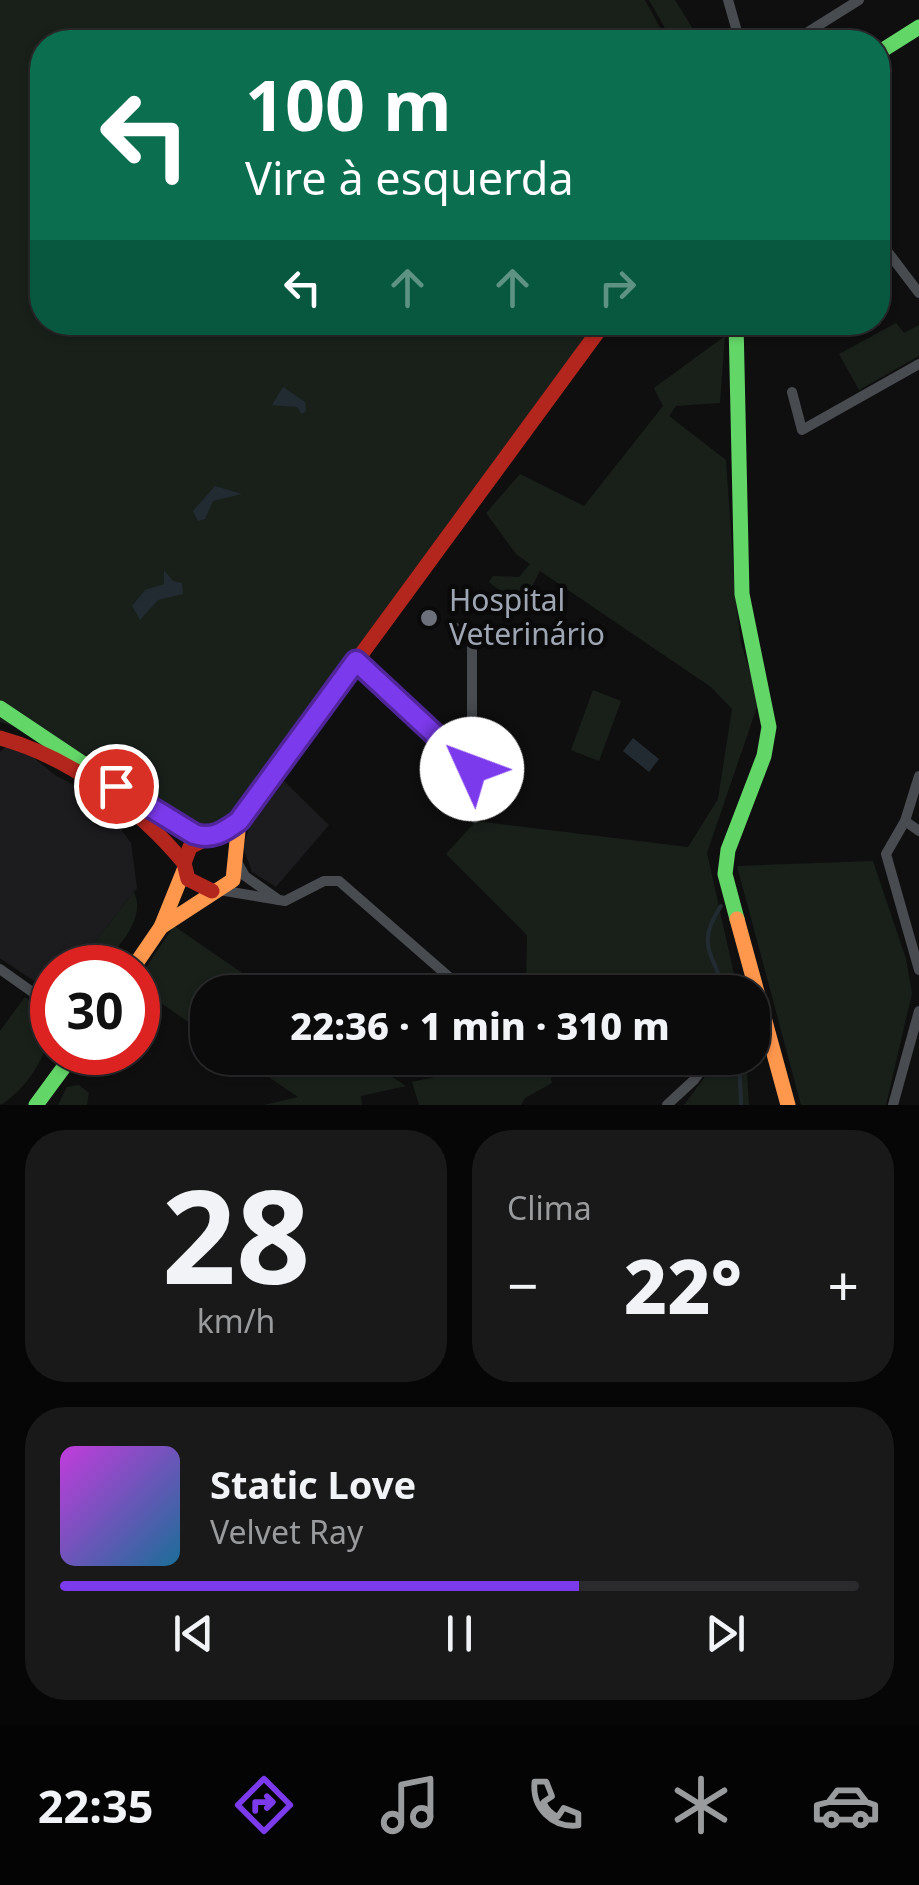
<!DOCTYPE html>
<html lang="pt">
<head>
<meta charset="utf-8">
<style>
  :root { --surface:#0b0b0c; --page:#19191a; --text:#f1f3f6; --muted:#9a9b9d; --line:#2b2b2d; --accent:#7c3aed }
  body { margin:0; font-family:"Noto Sans",sans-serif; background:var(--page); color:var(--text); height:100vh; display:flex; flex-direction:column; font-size:38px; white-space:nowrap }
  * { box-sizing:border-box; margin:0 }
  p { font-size:32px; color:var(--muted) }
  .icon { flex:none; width:55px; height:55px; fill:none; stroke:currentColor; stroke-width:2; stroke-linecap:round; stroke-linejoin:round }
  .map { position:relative; height:1105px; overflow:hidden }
  .sheet { display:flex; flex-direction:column; gap:25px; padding:25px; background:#060607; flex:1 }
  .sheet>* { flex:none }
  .guide { position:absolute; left:30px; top:30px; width:860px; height:305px; border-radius:40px; box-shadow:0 2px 8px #0004,0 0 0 2px var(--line); background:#0b6e4f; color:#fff; overflow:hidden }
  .speed { position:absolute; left:30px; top:945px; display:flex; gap:20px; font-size:50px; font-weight:700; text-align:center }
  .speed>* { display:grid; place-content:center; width:130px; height:130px; border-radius:50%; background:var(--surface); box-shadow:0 2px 8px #0004,0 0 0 2px var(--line); line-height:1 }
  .speed .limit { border:15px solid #d22; background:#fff; color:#111 }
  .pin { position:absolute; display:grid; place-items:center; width:85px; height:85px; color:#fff; margin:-42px; border:5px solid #fff; border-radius:50%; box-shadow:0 2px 10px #0007 }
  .me { position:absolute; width:110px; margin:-55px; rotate:313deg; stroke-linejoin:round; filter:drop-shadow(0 0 8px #0008) }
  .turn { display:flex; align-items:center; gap:35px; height:210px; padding:0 50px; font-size:45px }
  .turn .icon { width:130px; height:130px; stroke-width:2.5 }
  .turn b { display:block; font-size:70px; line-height:85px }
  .lanes { display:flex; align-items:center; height:95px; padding:0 50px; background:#0003; justify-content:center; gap:50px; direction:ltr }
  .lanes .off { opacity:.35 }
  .big { font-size:75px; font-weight:800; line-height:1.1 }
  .sheet .tile { flex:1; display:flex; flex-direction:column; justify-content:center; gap:15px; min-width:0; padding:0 35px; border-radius:40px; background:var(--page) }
  .sheet .dial { align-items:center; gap:0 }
  .dial b { font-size:130px; line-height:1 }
  .song { display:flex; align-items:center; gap:30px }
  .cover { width:120px; height:120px; border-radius:15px; background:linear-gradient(135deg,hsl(290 70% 55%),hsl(200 70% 35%)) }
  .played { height:10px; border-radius:5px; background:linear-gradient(90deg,var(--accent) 65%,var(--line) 65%) }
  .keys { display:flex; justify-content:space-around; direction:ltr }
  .heat { display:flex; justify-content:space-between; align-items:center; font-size:55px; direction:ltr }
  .sheet .tiles { flex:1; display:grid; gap:25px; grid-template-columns:1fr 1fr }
  .tile:last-child { grid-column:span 2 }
  .trip { position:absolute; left:190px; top:975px; width:580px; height:100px; border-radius:40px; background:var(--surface); box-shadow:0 2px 8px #0004,0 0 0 2px var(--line); font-weight:800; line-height:100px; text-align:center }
  .dock { display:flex; height:160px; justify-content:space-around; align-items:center; background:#040405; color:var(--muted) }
  .dock .icon { width:70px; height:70px }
  .dock .current { color:var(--accent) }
  .dock b { font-size:45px; color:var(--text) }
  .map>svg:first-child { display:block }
  .built { fill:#1c1c1e }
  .green { fill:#19201a }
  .water { fill:#222b32 }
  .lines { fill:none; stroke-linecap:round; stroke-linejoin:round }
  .stream { stroke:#222b32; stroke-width:4 }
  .street { stroke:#484b50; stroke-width:10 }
  .fast { stroke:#63d668; stroke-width:15 }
  .slow { stroke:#ff974d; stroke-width:15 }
  .jam { stroke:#b3261e; stroke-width:15 }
  .route-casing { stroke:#51269a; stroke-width:25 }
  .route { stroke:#7c3aed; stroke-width:18 }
  .poi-dot { fill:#6c707a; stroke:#0a0a0b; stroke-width:4 }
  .labels { text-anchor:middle; stroke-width:9; stroke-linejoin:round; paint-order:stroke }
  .poi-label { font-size:30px; fill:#9ea5b3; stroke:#0a0a0b; text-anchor:start }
</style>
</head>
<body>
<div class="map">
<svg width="919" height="1105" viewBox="0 0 919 1105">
  <rect width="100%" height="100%" fill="#0f0f10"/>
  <g class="built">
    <polygon points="6,747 22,748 56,776 97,796 131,843 137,888 75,967 52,968 52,993 0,958 0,752"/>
    <polygon points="284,781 329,825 276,887 252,872 243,847 250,826"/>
  </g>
  <g class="green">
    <polygon points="0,0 645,0 668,42 42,42 42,322 604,323 230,818 210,828 185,823 40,734 0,722"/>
    <polygon points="649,0 675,0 701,42 673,42"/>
    <polygon points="896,323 904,333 919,325 919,356 859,390 839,354"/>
    <polygon points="725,336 720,403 676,406 669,416 726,460 736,604 741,643 759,701 707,853 738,992 526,992 527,935 446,854 476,821 688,847 718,799 732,709 711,687 540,571 521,607 489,582 493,576 519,577 530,564 516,554 486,513 520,474 584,506 663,406 654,388"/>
    <polygon points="593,690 621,701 599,761 571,750"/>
    <polygon points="873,861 906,959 912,993 886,1105 801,1105 737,866"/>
    <path d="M134,892C147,919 117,947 102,967H75Z"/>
    <polygon points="174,926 270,992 208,992 207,1035 138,987 138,979"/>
    <path d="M25,997L52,1017C53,1048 27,1090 0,1105V1031Z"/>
    <polygon points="241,1058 383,1058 377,1067 406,1086 361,1096 362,1105 264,1105 298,1097"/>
    <polygon points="521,1058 546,1058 552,1083 525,1098 521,1105 419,1105 412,1082"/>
    <polygon points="719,1058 746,1058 749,1105 684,1105"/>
    <polygon points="79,1085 89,1093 87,1105 58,1105 67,1087"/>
  </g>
  <g class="water">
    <polygon points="283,387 305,402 306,411 302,414 297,407 272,405"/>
    <polygon points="215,486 242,494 213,501 205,519 198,521 193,511"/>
    <polygon points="164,570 173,581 182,583 183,594 158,600 140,620 132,606 145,590 164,584"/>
    <polygon points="633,738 659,759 649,772 623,751"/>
  </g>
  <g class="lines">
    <g class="stream">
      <path d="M721,906C694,947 715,953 724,992"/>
      <polyline points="739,1058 741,1105"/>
    </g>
    <g class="street">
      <polyline points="728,0 740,42"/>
      <polyline points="792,42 859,0"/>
      <polyline points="878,239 919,293"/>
      <polyline points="792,392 802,430 919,364"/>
      <polyline points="454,627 472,639 472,769"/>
      <polyline points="356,661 472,769 475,818"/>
      <polyline points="919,776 905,821 886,854 919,970"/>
      <polyline points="905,821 919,831"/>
      <polyline points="237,862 245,876 279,900"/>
      <polyline points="219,890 285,901 324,881 339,881 464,990"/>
      <polyline points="0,969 52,1006"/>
      <polyline points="667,1105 694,1080 710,1058"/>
      <polyline points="893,1105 919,1011"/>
    </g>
    <g class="fast">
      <polyline points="878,53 919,27"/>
      <polyline points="736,322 742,594 769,727 764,756 728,850 725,874 737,919"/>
      <polyline points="0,708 172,823 205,838"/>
      <polyline points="36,1105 75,1052"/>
    </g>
    <g class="slow">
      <polyline points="737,919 788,1105"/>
      <polyline points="161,927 233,880 239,821"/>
      <polyline points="133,968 161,927 184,870"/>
    </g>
    <g class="jam">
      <path d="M0,738C69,757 139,808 184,863"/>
      <polyline points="212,891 188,879 184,863 190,847 239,821 605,322"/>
    </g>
  </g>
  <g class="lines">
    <g class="route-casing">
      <path id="route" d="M116,786L194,834C212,840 224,832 239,821L356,661L472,769"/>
    </g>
    <use href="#route" class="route"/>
  </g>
  <circle class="poi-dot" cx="429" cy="618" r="10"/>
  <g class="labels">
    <g class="poi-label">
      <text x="449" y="611">Hospital<tspan x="449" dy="34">Veterinário</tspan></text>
    </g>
  </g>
</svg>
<div class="speed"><div class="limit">30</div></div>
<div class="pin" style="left:116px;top:786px;background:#d93025"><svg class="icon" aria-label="arrive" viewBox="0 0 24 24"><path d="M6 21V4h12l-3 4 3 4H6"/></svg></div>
<svg class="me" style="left:472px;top:769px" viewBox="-20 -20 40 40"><circle r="19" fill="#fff"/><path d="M0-13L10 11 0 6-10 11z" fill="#7c3aed"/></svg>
<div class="trip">22:36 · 1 min · 310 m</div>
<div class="guide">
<div class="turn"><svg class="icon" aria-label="left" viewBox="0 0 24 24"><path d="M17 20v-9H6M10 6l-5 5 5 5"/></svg><div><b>100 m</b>Vire à esquerda</div></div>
<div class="lanes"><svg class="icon" aria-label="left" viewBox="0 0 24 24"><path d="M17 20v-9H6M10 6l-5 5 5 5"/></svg><svg class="icon off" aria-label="ahead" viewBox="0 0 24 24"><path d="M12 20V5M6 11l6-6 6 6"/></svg><svg class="icon off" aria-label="ahead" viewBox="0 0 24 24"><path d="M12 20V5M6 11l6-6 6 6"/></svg><svg class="icon off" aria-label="right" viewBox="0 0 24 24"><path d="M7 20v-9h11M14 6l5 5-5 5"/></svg></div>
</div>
</div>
<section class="sheet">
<div class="tiles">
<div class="tile dial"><b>28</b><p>km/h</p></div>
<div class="tile"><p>Clima</p>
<div class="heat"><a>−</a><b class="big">22°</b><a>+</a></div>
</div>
<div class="tile">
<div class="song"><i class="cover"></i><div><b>Static Love</b><p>Velvet Ray</p></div></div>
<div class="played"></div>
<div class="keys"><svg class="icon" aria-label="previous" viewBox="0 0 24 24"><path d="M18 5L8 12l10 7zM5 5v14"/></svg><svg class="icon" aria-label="pause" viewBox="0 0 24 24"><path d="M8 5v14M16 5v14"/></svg><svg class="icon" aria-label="next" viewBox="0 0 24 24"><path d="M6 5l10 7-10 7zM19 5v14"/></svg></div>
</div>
</div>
</section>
<nav class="dock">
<b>22:35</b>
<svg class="icon current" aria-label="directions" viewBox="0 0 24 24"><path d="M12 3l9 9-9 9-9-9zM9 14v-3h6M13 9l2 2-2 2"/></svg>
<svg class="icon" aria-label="music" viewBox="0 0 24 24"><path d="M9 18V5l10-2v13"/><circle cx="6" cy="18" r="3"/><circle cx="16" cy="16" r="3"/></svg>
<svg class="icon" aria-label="phone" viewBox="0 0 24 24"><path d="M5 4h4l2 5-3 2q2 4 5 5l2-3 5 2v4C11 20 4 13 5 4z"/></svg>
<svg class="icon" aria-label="climate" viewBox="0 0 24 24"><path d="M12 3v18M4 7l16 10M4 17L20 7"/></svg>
<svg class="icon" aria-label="car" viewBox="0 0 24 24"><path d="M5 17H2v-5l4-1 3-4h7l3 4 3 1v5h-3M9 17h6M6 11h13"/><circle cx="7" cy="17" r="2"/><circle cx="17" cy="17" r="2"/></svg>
</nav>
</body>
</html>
